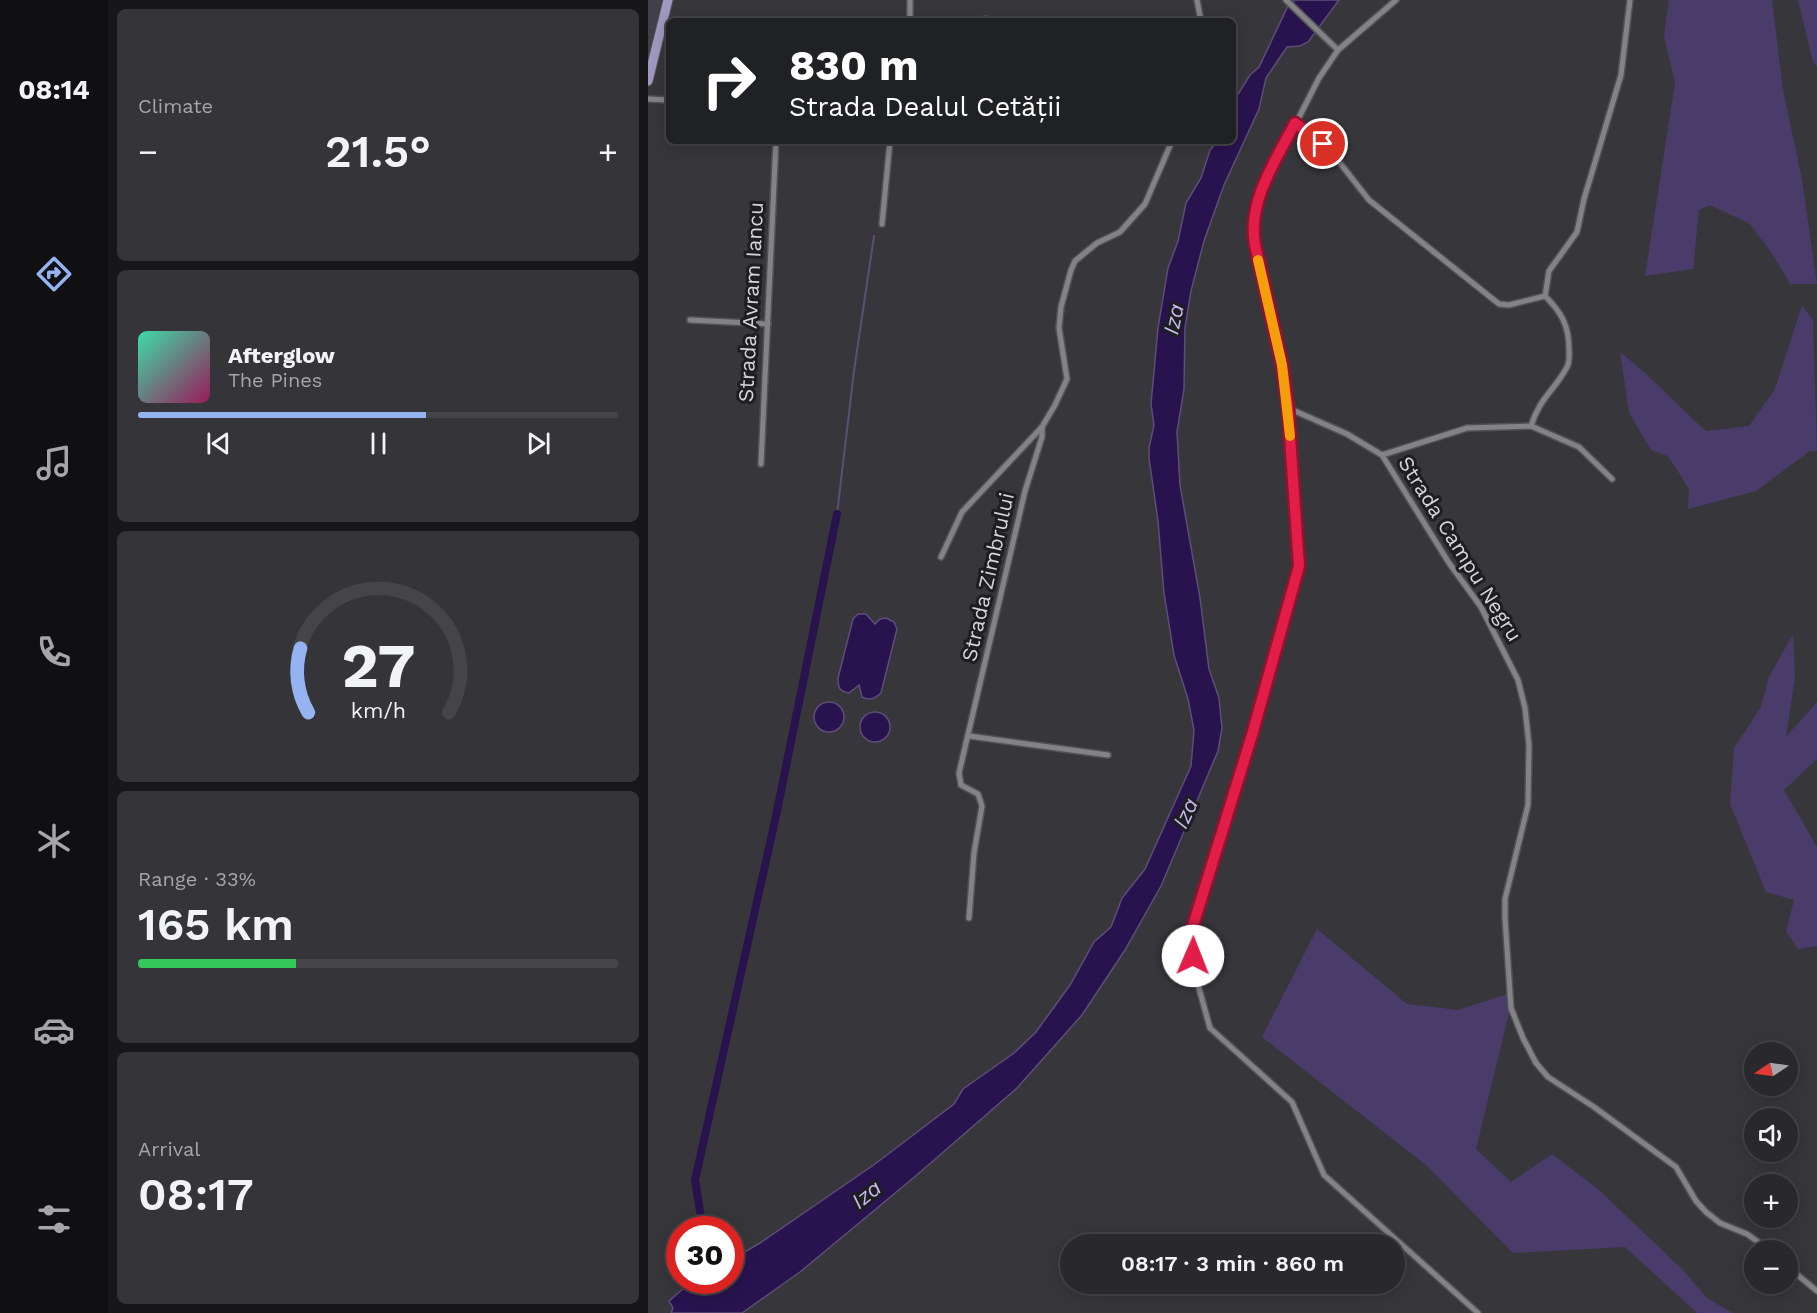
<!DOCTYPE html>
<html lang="en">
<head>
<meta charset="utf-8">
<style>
  :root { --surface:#29282c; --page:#353438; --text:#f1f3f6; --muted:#a5a6a9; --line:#454448; --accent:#95b2f1 }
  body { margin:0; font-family:"Work Sans",sans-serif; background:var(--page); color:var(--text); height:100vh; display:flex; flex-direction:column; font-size:22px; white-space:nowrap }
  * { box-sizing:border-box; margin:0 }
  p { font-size:20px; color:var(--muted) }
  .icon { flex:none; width:33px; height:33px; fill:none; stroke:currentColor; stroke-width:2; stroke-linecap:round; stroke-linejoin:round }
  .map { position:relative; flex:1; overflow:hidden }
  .side { display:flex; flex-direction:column; gap:9px; padding:9px; background:#171618; width:540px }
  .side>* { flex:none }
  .top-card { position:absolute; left:18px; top:18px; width:570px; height:126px; border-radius:9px; box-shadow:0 3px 15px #0003,0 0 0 2px var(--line); background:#202124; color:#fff; overflow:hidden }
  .needle { width:39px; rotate:257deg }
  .tools { position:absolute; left:1096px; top:1042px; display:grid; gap:12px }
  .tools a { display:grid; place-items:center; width:54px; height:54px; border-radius:50%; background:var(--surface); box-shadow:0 3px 15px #0003,0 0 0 2px var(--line); font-size:30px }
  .speed { position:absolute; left:18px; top:1216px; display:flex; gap:12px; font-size:30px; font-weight:700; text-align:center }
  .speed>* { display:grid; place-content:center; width:78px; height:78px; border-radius:50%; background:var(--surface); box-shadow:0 3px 15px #0003,0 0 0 2px var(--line); line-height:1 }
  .speed .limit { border:9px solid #d22; background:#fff; color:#111 }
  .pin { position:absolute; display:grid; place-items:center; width:51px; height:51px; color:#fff; margin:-26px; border:3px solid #fff; border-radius:50%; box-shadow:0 2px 6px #0007 }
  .me { position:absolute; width:66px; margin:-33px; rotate:1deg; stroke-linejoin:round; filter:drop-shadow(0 0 4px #0008) }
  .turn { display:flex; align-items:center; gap:21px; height:126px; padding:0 24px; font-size:27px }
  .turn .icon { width:78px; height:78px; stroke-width:2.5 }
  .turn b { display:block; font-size:42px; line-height:51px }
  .big { font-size:45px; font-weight:600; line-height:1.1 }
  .side .card { flex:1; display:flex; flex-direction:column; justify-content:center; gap:9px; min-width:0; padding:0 21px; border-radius:9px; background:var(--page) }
  .side .dial { align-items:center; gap:0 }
  .dial svg { height:156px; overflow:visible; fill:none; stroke:var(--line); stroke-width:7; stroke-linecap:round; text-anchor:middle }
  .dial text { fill:var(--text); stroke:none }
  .song { display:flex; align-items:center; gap:18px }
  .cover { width:72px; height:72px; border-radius:9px; background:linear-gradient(135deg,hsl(160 70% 55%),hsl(330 70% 35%)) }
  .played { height:6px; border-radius:3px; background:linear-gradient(90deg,var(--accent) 60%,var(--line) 60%) }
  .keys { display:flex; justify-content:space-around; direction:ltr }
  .heat { display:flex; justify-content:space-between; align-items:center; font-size:33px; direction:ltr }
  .charge { height:9px; border-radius:4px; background:linear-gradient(90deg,#34c759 33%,var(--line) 0) }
  .trip { position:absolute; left:412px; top:1234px; width:345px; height:60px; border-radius:30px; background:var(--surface); box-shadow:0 3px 15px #0003,0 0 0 2px var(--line); font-weight:600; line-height:60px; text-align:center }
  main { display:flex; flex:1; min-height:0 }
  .dock { display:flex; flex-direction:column; width:108px; justify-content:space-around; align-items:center; background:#101012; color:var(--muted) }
  .dock .icon { width:42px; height:42px }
  .dock .selected { color:var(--accent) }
  .dock b { font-size:27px; color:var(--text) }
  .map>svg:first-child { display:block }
  .built { fill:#413f49 }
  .green { fill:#493c6b }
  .water { fill:#29134f; stroke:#5d4e78; stroke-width:1.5 }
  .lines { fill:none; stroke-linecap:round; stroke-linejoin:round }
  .stream { stroke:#5d4e78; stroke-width:2 }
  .canal { stroke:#29134f; stroke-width:8 }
  .street-casing { stroke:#525255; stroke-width:8 }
  .primary-casing { stroke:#525255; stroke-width:11 }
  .street { stroke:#838287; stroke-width:5 }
  .primary { stroke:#a098c0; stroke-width:9 }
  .route-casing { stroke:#92132f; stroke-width:15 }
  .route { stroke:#e11d48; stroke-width:10 }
  .slow { stroke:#f59e0b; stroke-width:10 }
  .labels { text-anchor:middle; stroke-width:6; stroke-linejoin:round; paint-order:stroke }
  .street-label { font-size:21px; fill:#d6d6d8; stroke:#1e1e20 }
  .water-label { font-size:22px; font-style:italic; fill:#c5b9f2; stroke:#1e1e20 }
</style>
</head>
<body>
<main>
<nav class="dock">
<b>08:14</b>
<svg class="icon selected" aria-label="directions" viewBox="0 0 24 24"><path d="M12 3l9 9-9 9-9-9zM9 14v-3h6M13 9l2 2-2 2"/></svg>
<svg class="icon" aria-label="music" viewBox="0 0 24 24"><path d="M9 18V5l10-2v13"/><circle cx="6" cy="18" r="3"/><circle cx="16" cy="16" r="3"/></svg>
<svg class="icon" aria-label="phone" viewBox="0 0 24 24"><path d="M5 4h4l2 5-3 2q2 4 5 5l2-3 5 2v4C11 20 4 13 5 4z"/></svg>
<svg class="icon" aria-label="climate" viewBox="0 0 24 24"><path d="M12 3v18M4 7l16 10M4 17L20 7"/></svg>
<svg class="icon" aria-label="car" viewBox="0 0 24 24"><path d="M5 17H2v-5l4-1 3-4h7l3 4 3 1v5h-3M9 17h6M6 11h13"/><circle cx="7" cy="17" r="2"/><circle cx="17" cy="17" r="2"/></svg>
<svg class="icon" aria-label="filters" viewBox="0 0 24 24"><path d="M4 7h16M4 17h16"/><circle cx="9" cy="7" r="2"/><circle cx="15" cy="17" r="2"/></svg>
</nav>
<section class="side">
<div class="card"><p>Climate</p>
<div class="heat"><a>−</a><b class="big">21.5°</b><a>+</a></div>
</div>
<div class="card">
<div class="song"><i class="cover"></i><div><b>Afterglow</b><p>The Pines</p></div></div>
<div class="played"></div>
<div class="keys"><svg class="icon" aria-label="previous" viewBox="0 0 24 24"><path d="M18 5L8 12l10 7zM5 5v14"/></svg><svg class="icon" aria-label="pause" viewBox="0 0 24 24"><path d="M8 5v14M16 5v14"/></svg><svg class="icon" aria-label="next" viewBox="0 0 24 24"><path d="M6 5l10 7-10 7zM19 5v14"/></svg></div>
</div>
<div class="card dial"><svg viewBox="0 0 100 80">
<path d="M14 69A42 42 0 1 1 86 69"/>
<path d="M14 69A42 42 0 0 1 10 36" stroke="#95b2f1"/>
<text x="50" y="56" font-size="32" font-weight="700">27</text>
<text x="50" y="72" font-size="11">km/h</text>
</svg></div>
<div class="card"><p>Range · 33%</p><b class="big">165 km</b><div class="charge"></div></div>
<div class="card"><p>Arrival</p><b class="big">08:17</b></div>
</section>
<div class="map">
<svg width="1169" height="1313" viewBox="0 0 1169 1313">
  <rect width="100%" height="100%" fill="#37363b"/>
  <polygon class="built" points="0,0 14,0 0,62"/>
  <g class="green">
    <polygon points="1021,0 1124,0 1135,90 1154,179 1169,284 1142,284 1125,255 1102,224 1062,205 1051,210 1045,269 997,276 1027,83 1016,36"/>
    <polygon points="1150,0 1169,0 1169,66 1165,62"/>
    <path d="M1154,305L1165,320L1169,451H1162L1108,491L1040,509L1041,489L1020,456L1003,450L981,413L972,352C1003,376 1029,405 1058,431L1101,426L1127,389Z"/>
    <polygon points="1145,634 1147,677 1138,737 1169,702 1169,759 1136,790 1169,847 1169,946 1150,949 1138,931 1146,900 1118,892 1082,804 1086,748 1113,707 1121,677"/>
    <polygon points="669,929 759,1004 810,1010 866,992 828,1149 863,1182 904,1154 950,1189 1035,1270 1059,1298 1085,1313 1049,1313 977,1247 865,1253 778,1165 614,1037"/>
  </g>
  <g class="water">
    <polygon points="647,0 691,0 660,42 652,46 639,47 618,78 611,109 576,185 556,241 543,291 537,328 536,389 529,432 532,485 552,598 561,669 571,698 574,728 570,751 513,886 477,950 434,1015 369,1088 270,1174 152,1272 94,1313 23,1313 25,1308 21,1301 42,1283 82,1281 83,1260 112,1243 227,1164 306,1104 315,1089 366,1053 388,1032 422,985 446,942 463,927 474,898 497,869 543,766 546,730 540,699 526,655 516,593 510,521 501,458 501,448 506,425 503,404 510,328 520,268 530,241 538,203 553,178 562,150 570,141 585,141 587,99 602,75 611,67 640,6"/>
    <path d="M210,614H218L227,624L232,619L238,618L246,622L249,629L233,693C226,699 222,701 214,697L211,685L201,693C191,691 190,688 190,678L205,619Z"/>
    <circle cx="181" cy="717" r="15"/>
    <circle cx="227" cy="727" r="15"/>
  </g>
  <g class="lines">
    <polyline class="stream" points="189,514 206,371 226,236"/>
    <polyline class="canal" points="55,1230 47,1180 128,816 189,514"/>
    <g class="street-casing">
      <g id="street">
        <polyline points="549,0 553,21"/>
        <polyline points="638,0 690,50"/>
        <path d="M748,0L690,50L671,78L612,194C606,211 604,227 607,245L634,365L640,408L651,566L604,734L544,929L549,981L562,1028L644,1102L676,1175L830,1313"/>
        <polyline points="262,21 262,0"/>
        <polyline points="337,21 338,19"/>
        <polyline points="0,99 21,100"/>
        <path d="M647,123L681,149L721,200L851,304L861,305L897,296C913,312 921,325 921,349C921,354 922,362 919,367C907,390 892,397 883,426"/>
        <polyline points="234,224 242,141"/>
        <polyline points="897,296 901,271 929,232 936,199 973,75 982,0"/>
        <polyline points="42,320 120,324"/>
        <polyline points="640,408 699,434 734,455 819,428 883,426 931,447 964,479"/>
        <polyline points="734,455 801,563 833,607 870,680 877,708 881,745 880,805 857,899 857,918 863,1008 875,1038 888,1063 900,1077 946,1107 1028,1167 1048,1201 1058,1212 1072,1223 1099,1234 1123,1251"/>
        <polyline points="113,464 128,141"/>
        <polyline points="293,557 314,512 394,427 407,405 419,379 411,328 413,307 423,270 427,261 449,243 472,232 497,204 524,141"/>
        <polyline points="321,736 460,755"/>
        <polyline points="321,918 326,853 334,806 330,794 313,785 311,773 377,491 394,437 394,427"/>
        <polyline points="1140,1267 1169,1291"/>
      </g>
    </g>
    <g class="primary-casing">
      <polyline id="primary" points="0,81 20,0"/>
    </g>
    <use href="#street" class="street"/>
    <use href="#primary" class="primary"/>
  </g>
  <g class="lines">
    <g class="route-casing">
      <path id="route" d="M545,956L544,929L604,735L651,566L640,408L634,365L607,245C599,202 628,160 647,123L675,144"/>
    </g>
    <use href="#route" class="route"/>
    <polyline class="slow" points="610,260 634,365 642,436"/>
  </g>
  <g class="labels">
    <g class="street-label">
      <text transform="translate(103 302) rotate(-87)" y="7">Strada Avram Iancu</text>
      <text transform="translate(812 549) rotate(58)" y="7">Strada Campu Negru</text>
      <text transform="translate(340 577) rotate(-77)" y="7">Strada Zimbrului</text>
    </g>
    <g class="water-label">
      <text transform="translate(525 319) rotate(-78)" y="8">Iza</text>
      <text transform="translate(537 813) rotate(-65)" y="8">Iza</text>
      <text transform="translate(218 1194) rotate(-39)" y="8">Iza</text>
    </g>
  </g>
</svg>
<div class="tools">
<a><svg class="needle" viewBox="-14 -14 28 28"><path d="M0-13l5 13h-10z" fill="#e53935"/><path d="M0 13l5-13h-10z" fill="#a5a6a9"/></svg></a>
<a><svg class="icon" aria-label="sound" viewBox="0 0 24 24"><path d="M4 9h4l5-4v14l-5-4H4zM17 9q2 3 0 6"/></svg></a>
<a>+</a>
<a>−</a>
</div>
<div class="speed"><div class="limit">30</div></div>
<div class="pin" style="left:675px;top:144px;background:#d93025"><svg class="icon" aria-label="arrive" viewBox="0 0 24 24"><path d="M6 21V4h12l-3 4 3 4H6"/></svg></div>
<svg class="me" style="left:545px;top:956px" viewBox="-20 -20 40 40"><circle r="19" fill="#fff"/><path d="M0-13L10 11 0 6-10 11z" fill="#e11d48"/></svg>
<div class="trip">08:17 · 3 min · 860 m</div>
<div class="top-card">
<div class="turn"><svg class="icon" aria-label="right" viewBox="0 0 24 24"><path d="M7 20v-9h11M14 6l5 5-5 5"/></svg><div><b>830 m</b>Strada Dealul Cetății</div></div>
</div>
</div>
</main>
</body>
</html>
